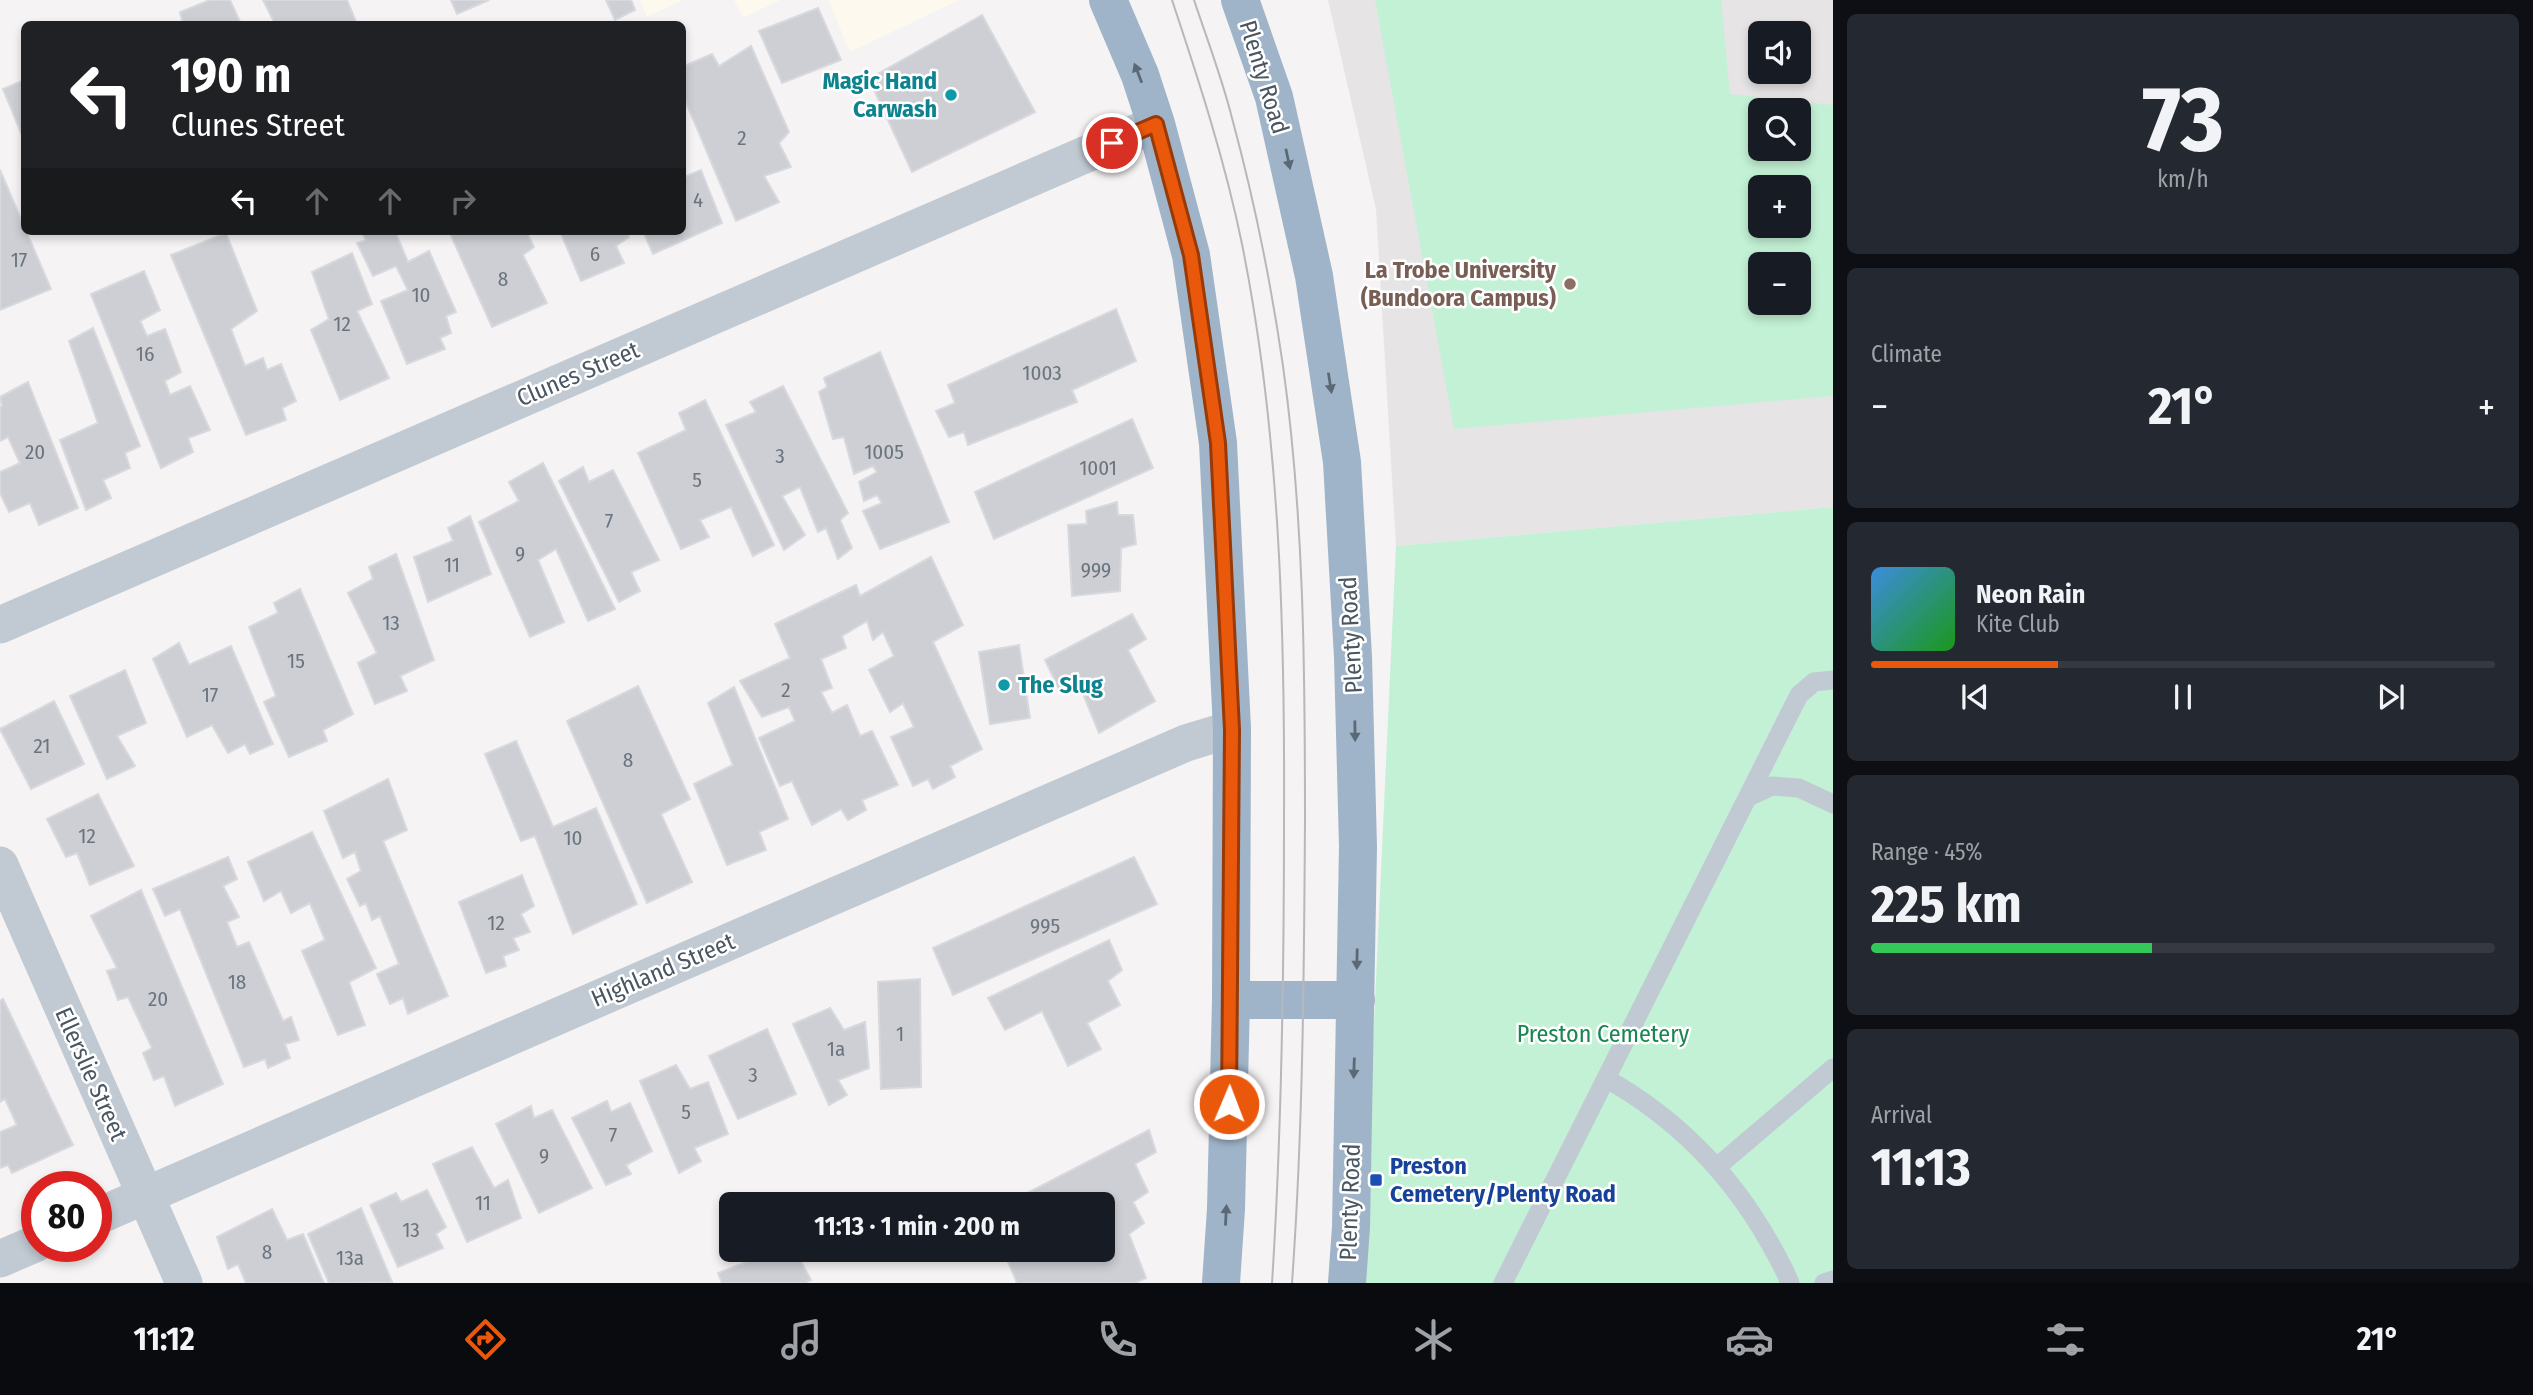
<!DOCTYPE html>
<html lang="en">
<head>
<meta charset="utf-8">
<style>
  :root { --surface:#171b24; --page:#242831; --text:#f1f3f6; --muted:#9ea1a6; --line:#363941; --accent:#ea580c }
  body { margin:0; font-family:"Fira Sans Condensed",sans-serif; background:var(--page); color:var(--text); height:100vh; display:flex; flex-direction:column; font-size:26px; white-space:nowrap }
  * { box-sizing:border-box; margin:0 }
  p { font-size:23px; color:var(--muted) }
  .icon { flex:none; width:38px; height:38px; fill:none; stroke:currentColor; stroke-width:2; stroke-linecap:round; stroke-linejoin:round }
  .map { position:relative; flex:1; overflow:hidden }
  .panel { display:flex; flex-direction:column; gap:14px; padding:14px; background:#0d0f14; width:700px }
  .panel>* { flex:none }
  .hud { position:absolute; left:21px; top:21px; width:665px; height:214px; border-radius:10px; box-shadow:0 4px 10px #0003; background:#202124; color:#fff; overflow:hidden }
  .fabs { position:absolute; left:1748px; top:21px; display:grid; gap:14px }
  .fabs a { display:grid; place-items:center; width:63px; height:63px; border-radius:10px; background:var(--surface); box-shadow:0 4px 10px #0003; font-size:35px }
  .speed { position:absolute; left:21px; top:1171px; display:flex; gap:14px; font-size:35px; font-weight:700; text-align:center }
  .speed>* { display:grid; place-content:center; width:91px; height:91px; border-radius:50%; background:var(--surface); box-shadow:0 4px 10px #0003; line-height:1 }
  .speed .limit { border:10px solid #d22; background:#fff; color:#111 }
  .pin { position:absolute; display:grid; place-items:center; width:60px; height:60px; color:#fff; margin:-30px; border:4px solid #fff; border-radius:50%; box-shadow:0 2px 7px #0007 }
  .me { position:absolute; width:77px; margin:-38px; rotate:1deg; stroke-linejoin:round; filter:drop-shadow(0 0 5px #0008) }
  .turn { display:flex; align-items:center; gap:24px; height:147px; padding:0 35px; font-size:32px }
  .turn .icon { width:91px; height:91px; stroke-width:2.5 }
  .turn b { display:block; font-size:49px; line-height:60px }
  .lanes { display:flex; align-items:center; height:66px; padding:0 35px; background:#0003; justify-content:center; gap:35px; direction:ltr }
  .lanes .off { opacity:.35 }
  .big { font-size:52px; font-weight:700; line-height:1.1 }
  .panel .tile { flex:1; display:flex; flex-direction:column; justify-content:center; gap:10px; min-width:0; padding:0 24px; border-radius:10px; background:var(--page) }
  .panel .dial { align-items:center; gap:0 }
  .dial b { font-size:91px; line-height:1 }
  .song { display:flex; align-items:center; gap:21px }
  .cover { width:84px; height:84px; border-radius:10px; background:linear-gradient(135deg,hsl(210 70% 55%),hsl(120 70% 35%)) }
  .played { height:7px; border-radius:4px; background:linear-gradient(90deg,var(--accent) 30%,var(--line) 30%) }
  .keys { display:flex; justify-content:space-around; direction:ltr }
  .heat { display:flex; justify-content:space-between; align-items:center; font-size:38px; direction:ltr }
  .charge { height:10px; border-radius:5px; background:linear-gradient(90deg,#34c759 45%,var(--line) 0) }
  .trip { position:absolute; left:719px; top:1192px; width:396px; height:70px; border-radius:10px; background:var(--surface); box-shadow:0 4px 10px #0003; font-weight:700; line-height:70px; text-align:center }
  .tab-bar { display:flex; height:112px; justify-content:space-around; align-items:center; background:#090b0e; color:var(--muted) }
  .tab-bar .icon { width:49px; height:49px }
  .tab-bar .on { color:var(--accent) }
  .tab-bar b { font-size:32px; color:var(--text) }
  main { display:flex; flex:1; min-height:0 }
  .map>svg:first-child { display:block }
  .commercial { fill:#fdf9ef }
  .education { fill:#e6e4e5; fill-rule:evenodd }
  .green { fill:#c3f1d5; fill-rule:evenodd }
  .building { fill:#cdcfd5; stroke:#d7d9de; stroke-width:2 }
  .lines { fill:none; stroke-linecap:round; stroke-linejoin:round }
  .service { stroke:#c1cad2; stroke-width:19 }
  .minor { stroke:#c1cad2; stroke-width:37 }
  .trunk { stroke:#9fb4c9; stroke-width:38 }
  .tram { stroke:#b5b8bd; stroke-width:2 }
  .oneway { fill:#5b6976 }
  .route-casing { stroke:#983908; stroke-width:18 }
  .route { stroke:#ea580c; stroke-width:12 }
  .culture-dot { fill:#0f9aa8; stroke:#fff; stroke-width:2.5 }
  .education-dot { fill:#8d6e63; stroke:#fff; stroke-width:2.5 }
  .transit-dot { fill:#1a4fb4; stroke:#fff; stroke-width:2.5 }
  .labels { text-anchor:middle; stroke-width:5; stroke-linejoin:round; paint-order:stroke }
  .number-label { font-size:21px; fill:#6b747e }
  .street-label { font-size:24px; fill:#4a5661; stroke:#fff }
  .culture-label { font-size:24px; font-weight:bold; fill:#0d838f; stroke:#fff; text-anchor:end }
  .education-label { font-size:24px; font-weight:bold; fill:#785e54; stroke:#fff; text-anchor:end }
  .park-label { font-size:24px; fill:#17864f; stroke:#fff }
  .transit-label { font-size:24px; font-weight:bold; fill:#164399; stroke:#fff; text-anchor:start }
</style>
</head>
<body>
<main>
<div class="map">
<svg width="1833" height="1283" viewBox="0 0 1833 1283">
  <rect width="100%" height="100%" fill="#f5f3f3"/>
  <g class="commercial">
    <polygon points="640,0 683,0 647,17"/>
    <polygon points="734,0 780,0 743,18"/>
    <polygon points="828,0 959,0 850,52"/>
  </g>
  <path class="education" d="M1328,0H1833V507L1396,546L1376,209ZM1760,33H1799V72H1760ZM1760,110H1799V149H1760ZM1760,187H1799V226H1760ZM1760,264H1799V303H1760Z"/>
  <g class="green">
    <path d="M1375,0H1721L1730,94L1833,105V396L1454,429ZM1760,110H1799V149H1760ZM1760,187H1799V226H1760ZM1760,264H1799V303H1760Z"/>
    <polygon points="1833,507 1833,1283 1362,1283 1396,546"/>
  </g>
  <g class="building">
    <polygon points="210,0 230,0 241,24 183,24 180,12"/>
    <polygon points="263,0 347,0 357,24 275,24"/>
    <polygon points="451,0 489,0 457,14"/>
    <polygon points="606,0 631,0 635,10 615,20"/>
    <polygon points="818,8 841,60 782,83 759,31"/>
    <polygon points="982,15 1035,112 912,172 869,79"/>
    <polygon points="751,46 789,132 779,143 791,167 764,176 779,202 736,221 682,93 682,67 712,54 719,66"/>
    <polygon points="24,80 24,140 3,89"/>
    <polygon points="0,170 51,289 0,310"/>
    <polygon points="701,170 722,223 653,254 643,231 682,231 682,178"/>
    <polygon points="361,231 395,231 408,262 429,251 456,312 446,316 451,333 440,338 445,349 407,364 381,301 408,290 396,266 373,276 357,243 366,240"/>
    <polygon points="449,231 526,231 534,247 523,255 547,303 492,327"/>
    <polygon points="560,231 626,231 629,237 616,246 624,263 581,281"/>
    <polygon points="226,233 257,311 231,329 245,366 263,358 267,370 281,364 296,401 282,408 286,420 246,435 171,255"/>
    <polygon points="352,253 372,304 357,311 389,378 340,400 311,330 329,319 312,272"/>
    <polygon points="144,271 160,310 140,321 147,336 165,329 181,372 165,381 170,395 190,386 210,430 188,438 193,452 161,468 91,294"/>
    <polygon points="1116,309 1136,361 1072,390 1077,402 968,445 964,432 949,437 936,411 955,403 948,385"/>
    <polygon points="93,328 140,446 125,453 130,468 103,480 111,498 86,510 60,440 98,423 69,341"/>
    <polygon points="880,352 949,522 880,549 863,511 882,503 877,495 864,501 859,482 877,472 873,466 854,474 844,437 833,439 819,392 827,387 824,378"/>
    <polygon points="28,382 78,508 39,525 30,503 9,512 0,493 0,472 20,463 8,437 0,441 0,407 2,406 0,397"/>
    <polygon points="783,386 848,513 840,520 852,548 838,559 826,528 818,532 800,487 782,496 805,535 784,550 726,425 756,412 750,402"/>
    <polygon points="705,400 774,545 753,556 731,507 700,520 709,537 681,549 638,453 686,430 679,413"/>
    <polygon points="1132,419 1153,468 994,539 975,492"/>
    <polygon points="543,463 615,609 588,621 556,549 538,560 564,622 530,637 479,522 519,501 509,482"/>
    <polygon points="583,467 589,482 613,470 659,560 631,572 640,591 619,602 559,481"/>
    <polygon points="1117,502 1118,515 1133,515 1136,544 1121,548 1120,591 1072,596 1068,525 1087,524 1086,511"/>
    <polygon points="470,516 491,574 428,602 414,557 453,541 448,528"/>
    <polygon points="396,554 434,660 400,676 407,691 375,704 358,663 377,653 348,593 373,579 369,567"/>
    <polygon points="931,557 963,625 933,642 982,749 950,766 955,777 933,789 928,779 913,786 891,737 914,727 903,703 890,712 869,670 894,656 883,632 873,640 867,621 842,636 846,648 821,659 832,688 821,692 832,713 847,705 860,736 872,731 898,785 862,800 866,810 848,820 841,809 812,825 792,781 780,786 759,738 795,721 789,707 762,717 740,681 790,658 775,624 856,585 860,596"/>
    <polygon points="300,589 353,714 323,730 327,741 289,757 264,702 276,696 249,627 278,613 274,603"/>
    <polygon points="1132,614 1146,639 1128,650 1155,701 1099,733 1077,679 1059,689 1045,660"/>
    <polygon points="179,643 189,665 231,646 273,744 250,754 245,744 228,753 212,725 187,737 153,659"/>
    <polygon points="1019,645 1030,718 990,724 979,652"/>
    <polygon points="125,670 146,723 117,736 135,766 107,779 70,696"/>
    <polygon points="638,686 690,799 661,814 692,882 647,903 567,721"/>
    <polygon points="734,687 788,819 759,832 766,850 727,865 694,784 733,765 708,703"/>
    <polygon points="54,701 84,764 31,789 0,729"/>
    <polygon points="516,741 553,827 596,808 637,904 573,934 535,836 521,841 485,754"/>
    <polygon points="388,779 407,830 383,841 448,996 408,1014 403,998 390,1004 377,974 399,964 380,916 372,920 366,903 360,906 347,879 361,871 355,852 343,858 324,811"/>
    <polygon points="98,794 134,866 90,885 77,853 66,857 47,819"/>
    <polygon points="312,832 376,968 349,982 365,1025 338,1035 302,951 325,940 310,903 291,913 281,891 264,901 248,862"/>
    <polygon points="228,857 237,879 223,886 239,917 227,922 237,947 249,942 283,1021 291,1017 299,1040 285,1044 290,1058 268,1068 265,1059 244,1067 180,909 165,916 153,889"/>
    <polygon points="1134,857 1157,904 953,995 933,948"/>
    <polygon points="522,875 534,906 521,914 530,932 513,938 519,950 503,956 506,966 486,973 459,902"/>
    <polygon points="141,890 223,1084 175,1106 164,1076 154,1080 143,1053 152,1048 128,997 118,1000 107,971 117,968 91,916"/>
    <polygon points="1109,940 1122,970 1108,981 1120,1005 1087,1023 1101,1049 1068,1066 1042,1011 1005,1030 988,998"/>
    <polygon points="920,979 921,1087 881,1089 878,982"/>
    <polygon points="3,999 73,1145 12,1173 8,1165 0,1168 0,1132 17,1125 5,1099 0,1102 0,1001"/>
    <polygon points="830,1008 844,1030 865,1022 869,1068 838,1080 847,1095 829,1105 793,1024"/>
    <polygon points="767,1029 796,1094 738,1119 709,1056"/>
    <polygon points="676,1065 690,1089 708,1082 728,1134 694,1148 701,1161 679,1173 640,1081"/>
    <polygon points="607,1101 611,1112 630,1103 652,1151 626,1165 631,1174 606,1185 572,1118"/>
    <polygon points="531,1106 534,1118 552,1110 592,1188 539,1213 496,1124"/>
    <polygon points="1149,1130 1156,1152 1135,1164 1148,1192 1133,1202 1144,1223 1129,1234 1146,1278 1135,1283 1017,1283 1003,1250 1102,1250 1102,1204 1006,1204"/>
    <polygon points="472,1147 494,1188 508,1180 521,1218 467,1242 433,1164"/>
    <polygon points="427,1190 446,1227 436,1234 443,1248 398,1267 370,1205 396,1193 401,1202"/>
    <polygon points="361,1208 392,1282 329,1283 308,1234"/>
    <polygon points="272,1209 287,1240 303,1234 324,1283 246,1283 238,1264 228,1269 217,1237"/>
    <polygon points="778,1250 795,1250 811,1280 804,1283 722,1283 718,1273"/>
  </g>
  <g class="lines">
    <g class="service">
      <polyline points="1748,797 1772,786 1799,788 1833,804"/>
      <path d="M1607,1079C1676,1118 1729,1172 1768,1240C1776,1254 1784,1268 1790,1283"/>
      <polyline points="1717,1167 1833,1068"/>
      <polyline points="1503,1283 1799,695 1814,682 1833,680"/>
      <polyline points="1824,1283 1833,1280"/>
    </g>
    <g class="minor">
      <polyline points="0,625 1156,124"/>
      <polyline points="0,865 184,1283"/>
      <polyline points="96,1217 1186,743 1232,729"/>
      <polyline points="0,1259 37,1243"/>
    </g>
    <g class="trunk">
      <polyline points="1108,0 1140,75 1156,124 1191,255 1218,443 1232,729 1231,1000 1226,1209 1221,1283"/>
      <polyline points="1240,0 1274,97 1314,276 1342,462 1353,657 1358,847 1351,1227 1347,1283"/>
      <polyline points="1231,1000 1356,1000"/>
    </g>
    <g class="tram">
      <path d="M1172,0C1199,81 1225,161 1242,244C1280,433 1285,629 1284,821C1284,975 1282,1129 1272,1283"/>
      <path d="M1194,0C1207,39 1222,78 1232,118C1254,199 1271,283 1283,366C1304,516 1305,670 1305,821C1304,975 1303,1129 1292,1283"/>
    </g>
  </g>
  <defs><path id="oneway-solid" d="M-6-.8H1V-3.2L6.5 0L1 3.2V.8H-6Z" transform="scale(1.75)"/></defs>
  <g class="oneway">
    <use href="#oneway-solid" transform="translate(1138 73) rotate(-111)"/>
    <use href="#oneway-solid" transform="translate(1288 159) rotate(78)"/>
    <use href="#oneway-solid" transform="translate(1330 383) rotate(81)"/>
    <use href="#oneway-solid" transform="translate(1355 731) rotate(89)"/>
    <use href="#oneway-solid" transform="translate(1357 959) rotate(91)"/>
    <use href="#oneway-solid" transform="translate(1354 1068) rotate(92)"/>
    <use href="#oneway-solid" transform="translate(1226 1215) rotate(-87)"/>
  </g>
  <g class="lines">
    <g class="route-casing">
      <polyline id="route" points="1112,143 1156,124 1191,255 1218,443 1232,730 1229,1104"/>
    </g>
    <use href="#route" class="route"/>
  </g>
  <g class="culture-dot">
    <circle cx="951" cy="95" r="7"/>
    <circle cx="1004" cy="685" r="7"/>
  </g>
  <circle class="education-dot" cx="1570" cy="284" r="7"/>
  <rect class="transit-dot" x="1369" y="1173" width="14" height="14" rx="3.5"/>
  <g class="labels">
    <g class="number-label">
      <text x="742" y="145">2</text>
      <text x="698" y="207">4</text>
      <text x="595" y="261">6</text>
      <text x="19" y="267">17</text>
      <text x="503" y="286">8</text>
      <text x="421" y="302">10</text>
      <text x="342" y="331">12</text>
      <text x="145" y="361">16</text>
      <text x="1042" y="380">1003</text>
      <text x="35" y="459">20</text>
      <text x="884" y="459">1005</text>
      <text x="780" y="463">3</text>
      <text x="1098" y="475">1001</text>
      <text x="697" y="487">5</text>
      <text x="609" y="528">7</text>
      <text x="520" y="561">9</text>
      <text x="452" y="572">11</text>
      <text x="1096" y="577">999</text>
      <text x="391" y="630">13</text>
      <text x="296" y="668">15</text>
      <text x="786" y="697">2</text>
      <text x="210" y="702">17</text>
      <text x="42" y="753">21</text>
      <text x="628" y="767">8</text>
      <text x="87" y="843">12</text>
      <text x="573" y="845">10</text>
      <text x="496" y="930">12</text>
      <text x="1045" y="933">995</text>
      <text x="237" y="989">18</text>
      <text x="158" y="1006">20</text>
      <text x="900" y="1041">1</text>
      <text x="836" y="1056">1a</text>
      <text x="753" y="1082">3</text>
      <text x="686" y="1119">5</text>
      <text x="613" y="1142">7</text>
      <text x="544" y="1163">9</text>
      <text x="483" y="1210">11</text>
      <text x="411" y="1237">13</text>
      <text x="267" y="1259">8</text>
      <text x="350" y="1265">13a</text>
    </g>
    <g class="street-label">
      <text transform="translate(1264 77) rotate(73)" y="8">Plenty Road</text>
      <text transform="translate(578 374) rotate(-23)" y="8">Clunes Street</text>
      <text transform="translate(1351 635) rotate(-93)" y="8">Plenty Road</text>
      <text transform="translate(663 970) rotate(-23)" y="8">Highland Street</text>
      <text transform="translate(91 1074) rotate(66)" y="8">Ellerslie Street</text>
      <text transform="translate(1350 1202) rotate(-88)" y="8">Plenty Road</text>
    </g>
    <g class="culture-label">
      <text x="937" y="89">Magic Hand<tspan x="937" dy="28">Carwash</tspan></text>
      <text x="1018" y="693" text-anchor="start">The Slug</text>
    </g>
    <g class="education-label">
      <text x="1556" y="278">La Trobe University<tspan x="1556" dy="28">(Bundoora Campus)</tspan></text>
    </g>
    <g class="park-label">
      <text x="1603" y="1042">Preston Cemetery</text>
    </g>
    <g class="transit-label">
      <text x="1390" y="1174">Preston<tspan x="1390" dy="28">Cemetery/Plenty Road</tspan></text>
    </g>
  </g>
</svg>
<div class="fabs">
<a><svg class="icon" aria-label="sound" viewBox="0 0 24 24"><path d="M4 9h4l5-4v14l-5-4H4zM17 9q2 3 0 6"/></svg></a>
<a><svg class="icon" aria-label="search" viewBox="0 0 24 24"><circle cx="10" cy="10" r="6"/><path d="M15 15l6 6"/></svg></a>
<a>+</a>
<a>−</a>
</div>
<div class="speed"><div class="limit">80</div></div>
<div class="pin" style="left:1112px;top:143px;background:#d93025"><svg class="icon" aria-label="arrive" viewBox="0 0 24 24"><path d="M6 21V4h12l-3 4 3 4H6"/></svg></div>
<svg class="me" style="left:1229px;top:1104px" viewBox="-20 -20 40 40"><circle r="17" fill="#ea580c" stroke="#fff" stroke-width="3"/><path d="M0-11L8 9 0 5-8 9z" fill="#fff"/></svg>
<div class="trip">11:13 · 1 min · 200 m</div>
<div class="hud">
<div class="turn"><svg class="icon" aria-label="left" viewBox="0 0 24 24"><path d="M17 20v-9H6M10 6l-5 5 5 5"/></svg><div><b>190 m</b>Clunes Street</div></div>
<div class="lanes"><svg class="icon" aria-label="left" viewBox="0 0 24 24"><path d="M17 20v-9H6M10 6l-5 5 5 5"/></svg><svg class="icon off" aria-label="ahead" viewBox="0 0 24 24"><path d="M12 20V5M6 11l6-6 6 6"/></svg><svg class="icon off" aria-label="ahead" viewBox="0 0 24 24"><path d="M12 20V5M6 11l6-6 6 6"/></svg><svg class="icon off" aria-label="right" viewBox="0 0 24 24"><path d="M7 20v-9h11M14 6l5 5-5 5"/></svg></div>
</div>
</div>
<section class="panel">
<div class="tile dial"><b>73</b><p>km/h</p></div>
<div class="tile"><p>Climate</p>
<div class="heat"><a>−</a><b class="big">21°</b><a>+</a></div>
</div>
<div class="tile">
<div class="song"><i class="cover"></i><div><b>Neon Rain</b><p>Kite Club</p></div></div>
<div class="played"></div>
<div class="keys"><svg class="icon" aria-label="previous" viewBox="0 0 24 24"><path d="M18 5L8 12l10 7zM5 5v14"/></svg><svg class="icon" aria-label="pause" viewBox="0 0 24 24"><path d="M8 5v14M16 5v14"/></svg><svg class="icon" aria-label="next" viewBox="0 0 24 24"><path d="M6 5l10 7-10 7zM19 5v14"/></svg></div>
</div>
<div class="tile"><p>Range · 45%</p><b class="big">225 km</b><div class="charge"></div></div>
<div class="tile"><p>Arrival</p><b class="big">11:13</b></div>
</section>
</main>
<nav class="tab-bar">
<b>11:12</b>
<svg class="icon on" aria-label="directions" viewBox="0 0 24 24"><path d="M12 3l9 9-9 9-9-9zM9 14v-3h6M13 9l2 2-2 2"/></svg>
<svg class="icon" aria-label="music" viewBox="0 0 24 24"><path d="M9 18V5l10-2v13"/><circle cx="6" cy="18" r="3"/><circle cx="16" cy="16" r="3"/></svg>
<svg class="icon" aria-label="phone" viewBox="0 0 24 24"><path d="M5 4h4l2 5-3 2q2 4 5 5l2-3 5 2v4C11 20 4 13 5 4z"/></svg>
<svg class="icon" aria-label="climate" viewBox="0 0 24 24"><path d="M12 3v18M4 7l16 10M4 17L20 7"/></svg>
<svg class="icon" aria-label="car" viewBox="0 0 24 24"><path d="M5 17H2v-5l4-1 3-4h7l3 4 3 1v5h-3M9 17h6M6 11h13"/><circle cx="7" cy="17" r="2"/><circle cx="17" cy="17" r="2"/></svg>
<svg class="icon" aria-label="filters" viewBox="0 0 24 24"><path d="M4 7h16M4 17h16"/><circle cx="9" cy="7" r="2"/><circle cx="15" cy="17" r="2"/></svg>
<b>21°</b>
</nav>
</body>
</html>
